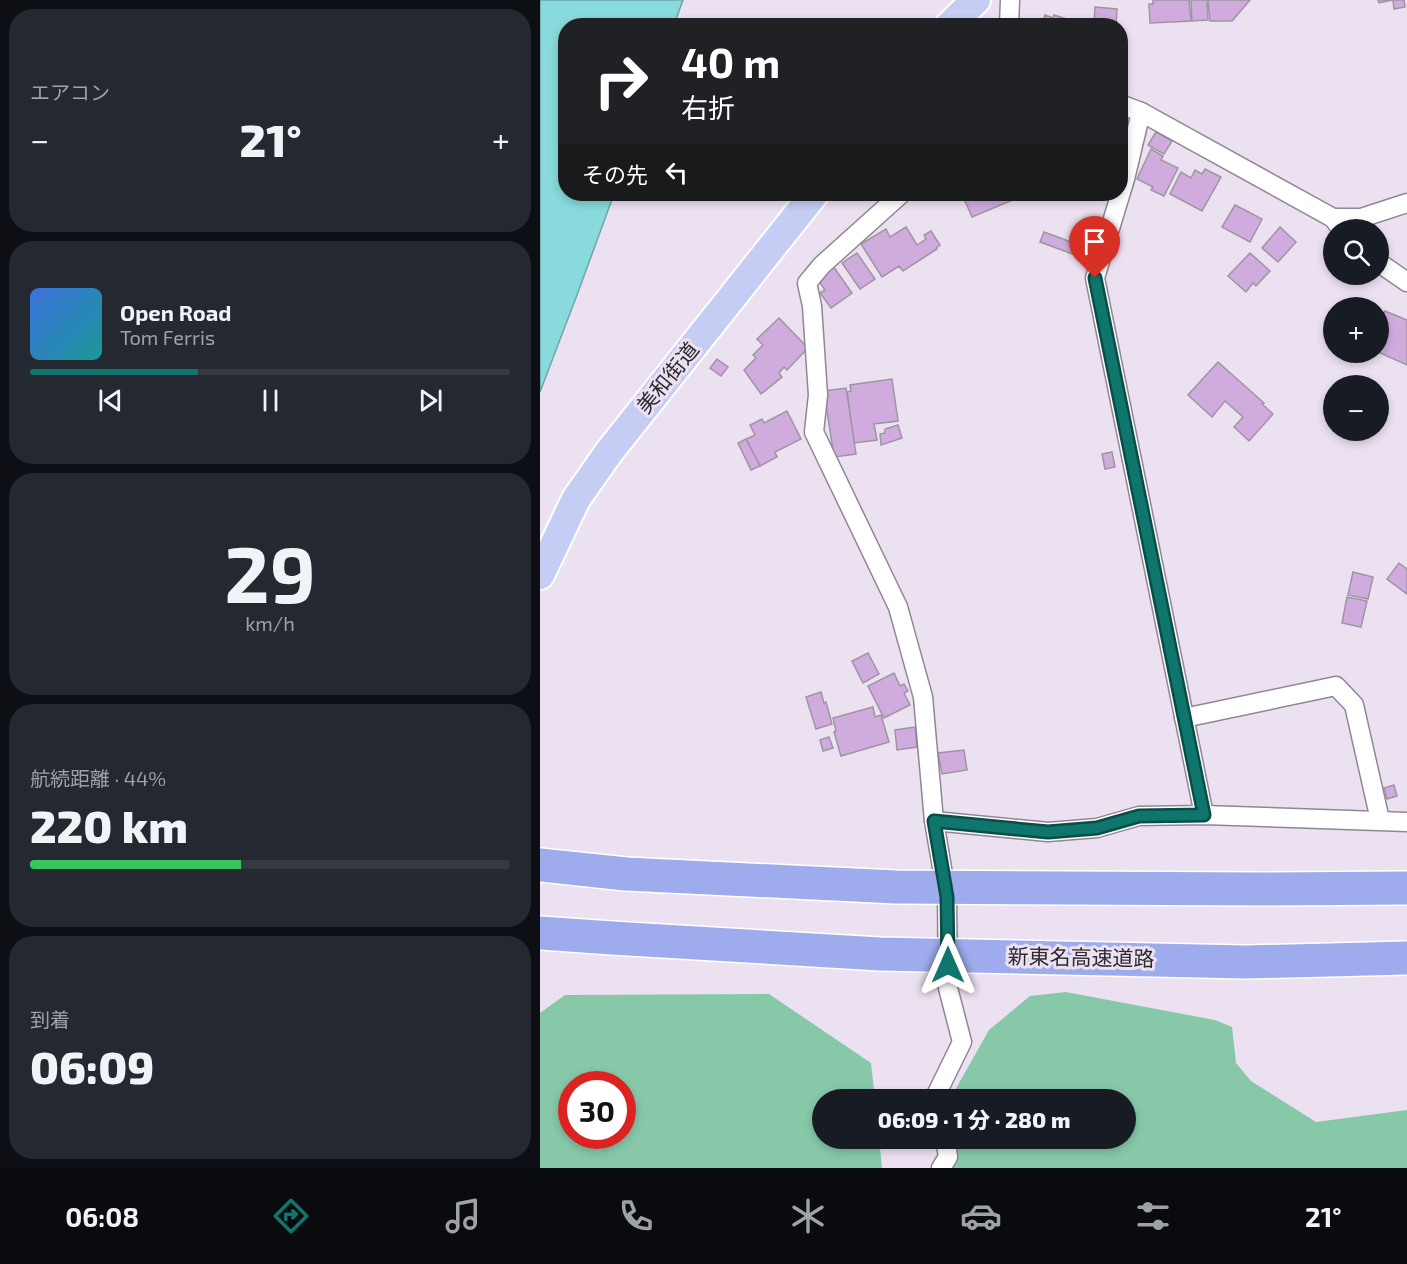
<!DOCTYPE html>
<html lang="ja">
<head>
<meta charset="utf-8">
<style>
  :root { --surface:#171b24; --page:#242831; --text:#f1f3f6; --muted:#9ea1a6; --line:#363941; --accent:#0f766e }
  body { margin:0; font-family:"Exo 2","Noto Sans JP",sans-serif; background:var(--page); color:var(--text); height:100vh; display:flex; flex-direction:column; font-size:22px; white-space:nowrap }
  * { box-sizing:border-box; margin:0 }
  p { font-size:20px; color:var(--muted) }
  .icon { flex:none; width:33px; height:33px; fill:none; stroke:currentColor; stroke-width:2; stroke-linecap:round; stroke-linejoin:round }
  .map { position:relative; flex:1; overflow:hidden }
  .drawer { display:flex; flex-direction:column; gap:9px; padding:9px; background:#0d0f14; width:540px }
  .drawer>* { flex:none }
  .guide { position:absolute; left:18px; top:18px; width:570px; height:183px; border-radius:24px; box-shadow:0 3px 9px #0003; background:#202124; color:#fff; overflow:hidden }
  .fabs { position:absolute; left:783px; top:219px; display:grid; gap:12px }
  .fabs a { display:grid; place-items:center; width:66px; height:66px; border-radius:50%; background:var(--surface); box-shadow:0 3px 9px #0003; font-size:30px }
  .speed { position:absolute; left:18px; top:1071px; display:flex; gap:12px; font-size:30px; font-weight:700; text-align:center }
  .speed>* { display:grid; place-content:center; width:78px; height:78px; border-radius:50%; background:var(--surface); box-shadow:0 3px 9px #0003; line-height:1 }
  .speed .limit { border:9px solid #d22; background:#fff; color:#111 }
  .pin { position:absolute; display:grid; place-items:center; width:51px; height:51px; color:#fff; margin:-62px -26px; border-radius:50% 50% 50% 0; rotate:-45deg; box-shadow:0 0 6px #0007 }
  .pin .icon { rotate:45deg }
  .me { position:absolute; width:66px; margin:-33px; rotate:0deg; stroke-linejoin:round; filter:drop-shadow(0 0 4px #0008) }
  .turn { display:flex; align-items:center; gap:21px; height:126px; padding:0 24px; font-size:27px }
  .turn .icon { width:78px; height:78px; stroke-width:2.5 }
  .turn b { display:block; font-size:42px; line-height:51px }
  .then { display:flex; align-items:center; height:57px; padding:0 24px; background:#0003; gap:12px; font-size:22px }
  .big { font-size:45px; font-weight:800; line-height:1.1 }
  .drawer .tile { flex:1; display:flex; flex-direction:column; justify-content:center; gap:9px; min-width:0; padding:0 21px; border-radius:24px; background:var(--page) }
  .drawer .dial { align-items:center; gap:0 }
  .dial b { font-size:78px; line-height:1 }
  .song { display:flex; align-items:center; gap:18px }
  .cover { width:72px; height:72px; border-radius:9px; background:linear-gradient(135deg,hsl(220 70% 55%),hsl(180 70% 35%)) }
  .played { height:6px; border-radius:3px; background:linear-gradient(90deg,var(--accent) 35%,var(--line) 35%) }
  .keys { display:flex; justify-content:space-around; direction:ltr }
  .heat { display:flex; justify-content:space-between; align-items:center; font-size:33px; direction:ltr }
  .charge { height:9px; border-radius:4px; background:linear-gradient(90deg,#34c759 44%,var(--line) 0) }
  .trip { position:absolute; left:272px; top:1089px; width:324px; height:60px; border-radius:30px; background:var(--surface); box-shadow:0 3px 9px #0003; font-weight:800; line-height:60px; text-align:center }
  .tab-bar { display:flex; height:96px; justify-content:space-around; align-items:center; background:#090b0e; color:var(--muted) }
  .tab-bar .icon { width:42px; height:42px }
  .tab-bar .on { color:var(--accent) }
  .tab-bar b { font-size:27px; color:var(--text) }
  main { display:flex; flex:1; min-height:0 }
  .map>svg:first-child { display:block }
  .forest { fill:#87c8a9; fill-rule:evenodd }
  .water { fill:#89dadc; stroke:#6da5a8; stroke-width:1.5 }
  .building { fill:#d0acde; stroke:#9e94a2; stroke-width:1.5 }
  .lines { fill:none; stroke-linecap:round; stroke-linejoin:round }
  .minor-casing { stroke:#908694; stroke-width:21 }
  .primary-casing { stroke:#fff; stroke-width:32 }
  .motorway-casing { stroke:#fff; stroke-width:36 }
  .minor { stroke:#fff; stroke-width:18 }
  .primary { stroke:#c5cdf4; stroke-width:28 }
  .motorway { stroke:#9eaced; stroke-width:33 }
  .motorway-bridge-casing { stroke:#fff; stroke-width:36; stroke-linecap:butt }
  .motorway-bridge { stroke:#9eaced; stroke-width:33 }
  .route-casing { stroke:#0a4d48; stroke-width:15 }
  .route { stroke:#0f766e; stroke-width:10 }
  .labels { text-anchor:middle; stroke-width:6; stroke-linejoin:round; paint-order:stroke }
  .street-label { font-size:21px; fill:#2c282e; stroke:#ece1f1 }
</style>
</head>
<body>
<main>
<section class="drawer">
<div class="tile"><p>エアコン</p>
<div class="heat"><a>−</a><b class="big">21°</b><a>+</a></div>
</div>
<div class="tile">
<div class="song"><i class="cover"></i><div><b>Open Road</b><p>Tom Ferris</p></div></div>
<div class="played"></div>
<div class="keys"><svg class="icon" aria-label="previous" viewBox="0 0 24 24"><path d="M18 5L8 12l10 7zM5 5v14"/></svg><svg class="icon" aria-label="pause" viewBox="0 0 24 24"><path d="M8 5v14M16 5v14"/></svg><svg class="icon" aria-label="next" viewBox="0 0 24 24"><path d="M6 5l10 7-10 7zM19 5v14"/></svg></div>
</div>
<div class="tile dial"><b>29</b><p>km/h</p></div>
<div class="tile"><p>航続距離 · 44%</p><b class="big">220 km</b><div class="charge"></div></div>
<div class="tile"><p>到着</p><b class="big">06:09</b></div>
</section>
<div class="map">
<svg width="867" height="1168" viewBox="0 0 867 1168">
  <rect width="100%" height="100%" fill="#ece1f1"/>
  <g class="forest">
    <polygon points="526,992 675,1020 692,1027 696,1063 711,1081 776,1122 867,1110 867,1168 400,1168 396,1139 585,1138 585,1100 410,1099 449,1030 490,996"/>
    <path d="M229,994L331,1063L335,1099L282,1100V1138L339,1139L342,1168H0V1013L25,995ZM32,1084H82V1136H32Z"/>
  </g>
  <polygon class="water" points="0,0 143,0 134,25 26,26 26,194 74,194 37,295 0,392"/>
  <g class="building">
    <polygon points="613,0 649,0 651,21 610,23 609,4 613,4"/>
    <polygon points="651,0 667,0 668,20 652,21"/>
    <polygon points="668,0 710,0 692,21 670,21"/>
    <polygon points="838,0 864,0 865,7 854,9 853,0 839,3"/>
    <polygon points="555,7 577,9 576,26 554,26"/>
    <polygon points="505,15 513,18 514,15 530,20 529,24 534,26 501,26"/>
    <polygon points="616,132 632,141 624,154 608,145"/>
    <polygon points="611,149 623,156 621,160 638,168 624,196 611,190 613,187 597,179"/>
    <polygon points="665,169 681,177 662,211 630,194 641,172 651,178 655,170 662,174"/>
    <polygon points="422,194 487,194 432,217"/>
    <polygon points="695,205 722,219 710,242 682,227"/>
    <polygon points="366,227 377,245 386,239 384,235 391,231 400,245 396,248 397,249 363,271 359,266 342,277 321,244 346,229 350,237"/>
    <polygon points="740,227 756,242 738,262 722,248"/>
    <polygon points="504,232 542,246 538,256 500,242"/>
    <polygon points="317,253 335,279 320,289 302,263"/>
    <polygon points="710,253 730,271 716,286 713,283 706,292 688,276"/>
    <polygon points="293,266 312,293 291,308 280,293 285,290 277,278"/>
    <polygon points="845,311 867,320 867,365 838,352 838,325"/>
    <polygon points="239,318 268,348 247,370 244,367 239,373 242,377 221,394 204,370 216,358 213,355 223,345 217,339"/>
    <polygon points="799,352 816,352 806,361"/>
    <polygon points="177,359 188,367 181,376 170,368"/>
    <polygon points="678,362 724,403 722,404 733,414 709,441 694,427 703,417 685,401 672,417 648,395"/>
    <polygon points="352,379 358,421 334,424 337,440 314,443 307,392 311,391 310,385"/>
    <polygon points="306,388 316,454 294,457 284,391"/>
    <polygon points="247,411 261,439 235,452 237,457 220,466 206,439 215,435 210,425 222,419 224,423"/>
    <polygon points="358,425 362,438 341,445 340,434 345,433 345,429"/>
    <polygon points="206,439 220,466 211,470 198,443"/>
    <polygon points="572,452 575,467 565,469 562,454"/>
    <polygon points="859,563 867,569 867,594 847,579"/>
    <polygon points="813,572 833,577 828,599 808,595"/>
    <polygon points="807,597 827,601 821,627 802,623"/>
    <polygon points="328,653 339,674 323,683 312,661"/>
    <polygon points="354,673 360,686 364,684 368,691 364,693 370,705 344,718 328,686"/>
    <polygon points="281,692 284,703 286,702 292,724 276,729 266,697"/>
    <polygon points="333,707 335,717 341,715 349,742 301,756 294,732 296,731 293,718"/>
    <polygon points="375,727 377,747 357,750 355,730"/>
    <polygon points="289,737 293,748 283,751 280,740"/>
    <polygon points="424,750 427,770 402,774 398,753"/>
    <polygon points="854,785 857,796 847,799 844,788"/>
  </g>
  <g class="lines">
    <g class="minor-casing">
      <g id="minor">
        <polyline points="469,26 470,0"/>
        <polyline points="580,104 601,112 793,218 802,230"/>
        <polyline points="601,112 585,179 555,278 664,815"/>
        <polyline points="361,194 282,265 267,283 272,306 278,395 274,432 358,607 383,697 394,821 407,897 408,988 422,1042 397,1093 398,1100"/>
        <polyline points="793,218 821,218 867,203"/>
        <polyline points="838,262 867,282"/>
        <polyline points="644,718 796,686 814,705 840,820"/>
        <polyline points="394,821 508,832 557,828 599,816 664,815 867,822"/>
        <polyline points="401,1168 408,1157 405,1138"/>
      </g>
    </g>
    <g class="primary-casing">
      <g id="primary">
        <polyline points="409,26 436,0"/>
        <polyline points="0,575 36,499 69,452 274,194"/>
      </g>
    </g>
    <g class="motorway-casing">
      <g id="motorway">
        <polyline points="0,865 86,874"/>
        <polyline points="0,933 72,938"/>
      </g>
    </g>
    <use href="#minor" class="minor"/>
    <use href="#primary" class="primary"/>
    <use href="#motorway" class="motorway"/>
    <g class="motorway-bridge-casing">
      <g id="motorway-bridge">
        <polyline points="86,874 356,887 723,889 867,888"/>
        <polyline points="72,938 340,954 706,962 867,958"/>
      </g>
    </g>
    <use href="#motorway-bridge" class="motorway-bridge"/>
  </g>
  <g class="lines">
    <g class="route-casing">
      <polyline id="route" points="408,965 407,897 394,821 508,832 557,828 599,816 664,815 555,278"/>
    </g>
    <use href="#route" class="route"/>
  </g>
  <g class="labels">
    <g class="street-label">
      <text transform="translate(128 378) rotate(-51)" y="7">美和街道</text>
      <text transform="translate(541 958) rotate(1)" y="7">新東名高速道路</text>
    </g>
  </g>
</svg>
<div class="fabs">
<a><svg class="icon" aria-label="search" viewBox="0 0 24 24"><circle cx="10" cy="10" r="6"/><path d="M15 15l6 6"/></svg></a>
<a>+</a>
<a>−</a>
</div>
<div class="speed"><div class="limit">30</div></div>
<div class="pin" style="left:555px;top:278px;background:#d93025"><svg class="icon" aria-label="arrive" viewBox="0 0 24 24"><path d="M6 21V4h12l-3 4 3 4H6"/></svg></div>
<svg class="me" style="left:408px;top:965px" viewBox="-20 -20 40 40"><path d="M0-17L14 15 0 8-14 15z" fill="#0f766e" stroke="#fff" stroke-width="4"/></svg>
<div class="trip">06:09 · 1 分 · 280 m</div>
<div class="guide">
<div class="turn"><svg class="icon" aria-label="right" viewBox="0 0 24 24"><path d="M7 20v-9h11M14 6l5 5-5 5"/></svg><div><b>40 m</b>右折</div></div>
<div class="then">その先<svg class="icon" aria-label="left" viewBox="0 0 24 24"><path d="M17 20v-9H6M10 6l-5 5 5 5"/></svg></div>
</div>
</div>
</main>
<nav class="tab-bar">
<b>06:08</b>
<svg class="icon on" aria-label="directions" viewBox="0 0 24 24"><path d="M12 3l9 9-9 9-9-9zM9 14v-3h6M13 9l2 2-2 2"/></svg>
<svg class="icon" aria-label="music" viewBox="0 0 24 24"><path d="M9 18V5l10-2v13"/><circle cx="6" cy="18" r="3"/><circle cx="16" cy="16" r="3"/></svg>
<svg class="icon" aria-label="phone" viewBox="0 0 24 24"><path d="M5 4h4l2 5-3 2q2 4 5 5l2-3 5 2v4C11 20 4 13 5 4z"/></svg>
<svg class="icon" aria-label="climate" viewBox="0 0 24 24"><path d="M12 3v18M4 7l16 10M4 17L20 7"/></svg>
<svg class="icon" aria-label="car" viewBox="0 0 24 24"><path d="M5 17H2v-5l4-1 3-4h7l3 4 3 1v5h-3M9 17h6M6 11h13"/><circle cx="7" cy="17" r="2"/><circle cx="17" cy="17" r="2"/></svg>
<svg class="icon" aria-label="filters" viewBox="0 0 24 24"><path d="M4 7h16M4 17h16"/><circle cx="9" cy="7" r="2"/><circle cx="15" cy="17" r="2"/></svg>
<b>21°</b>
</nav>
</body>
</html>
